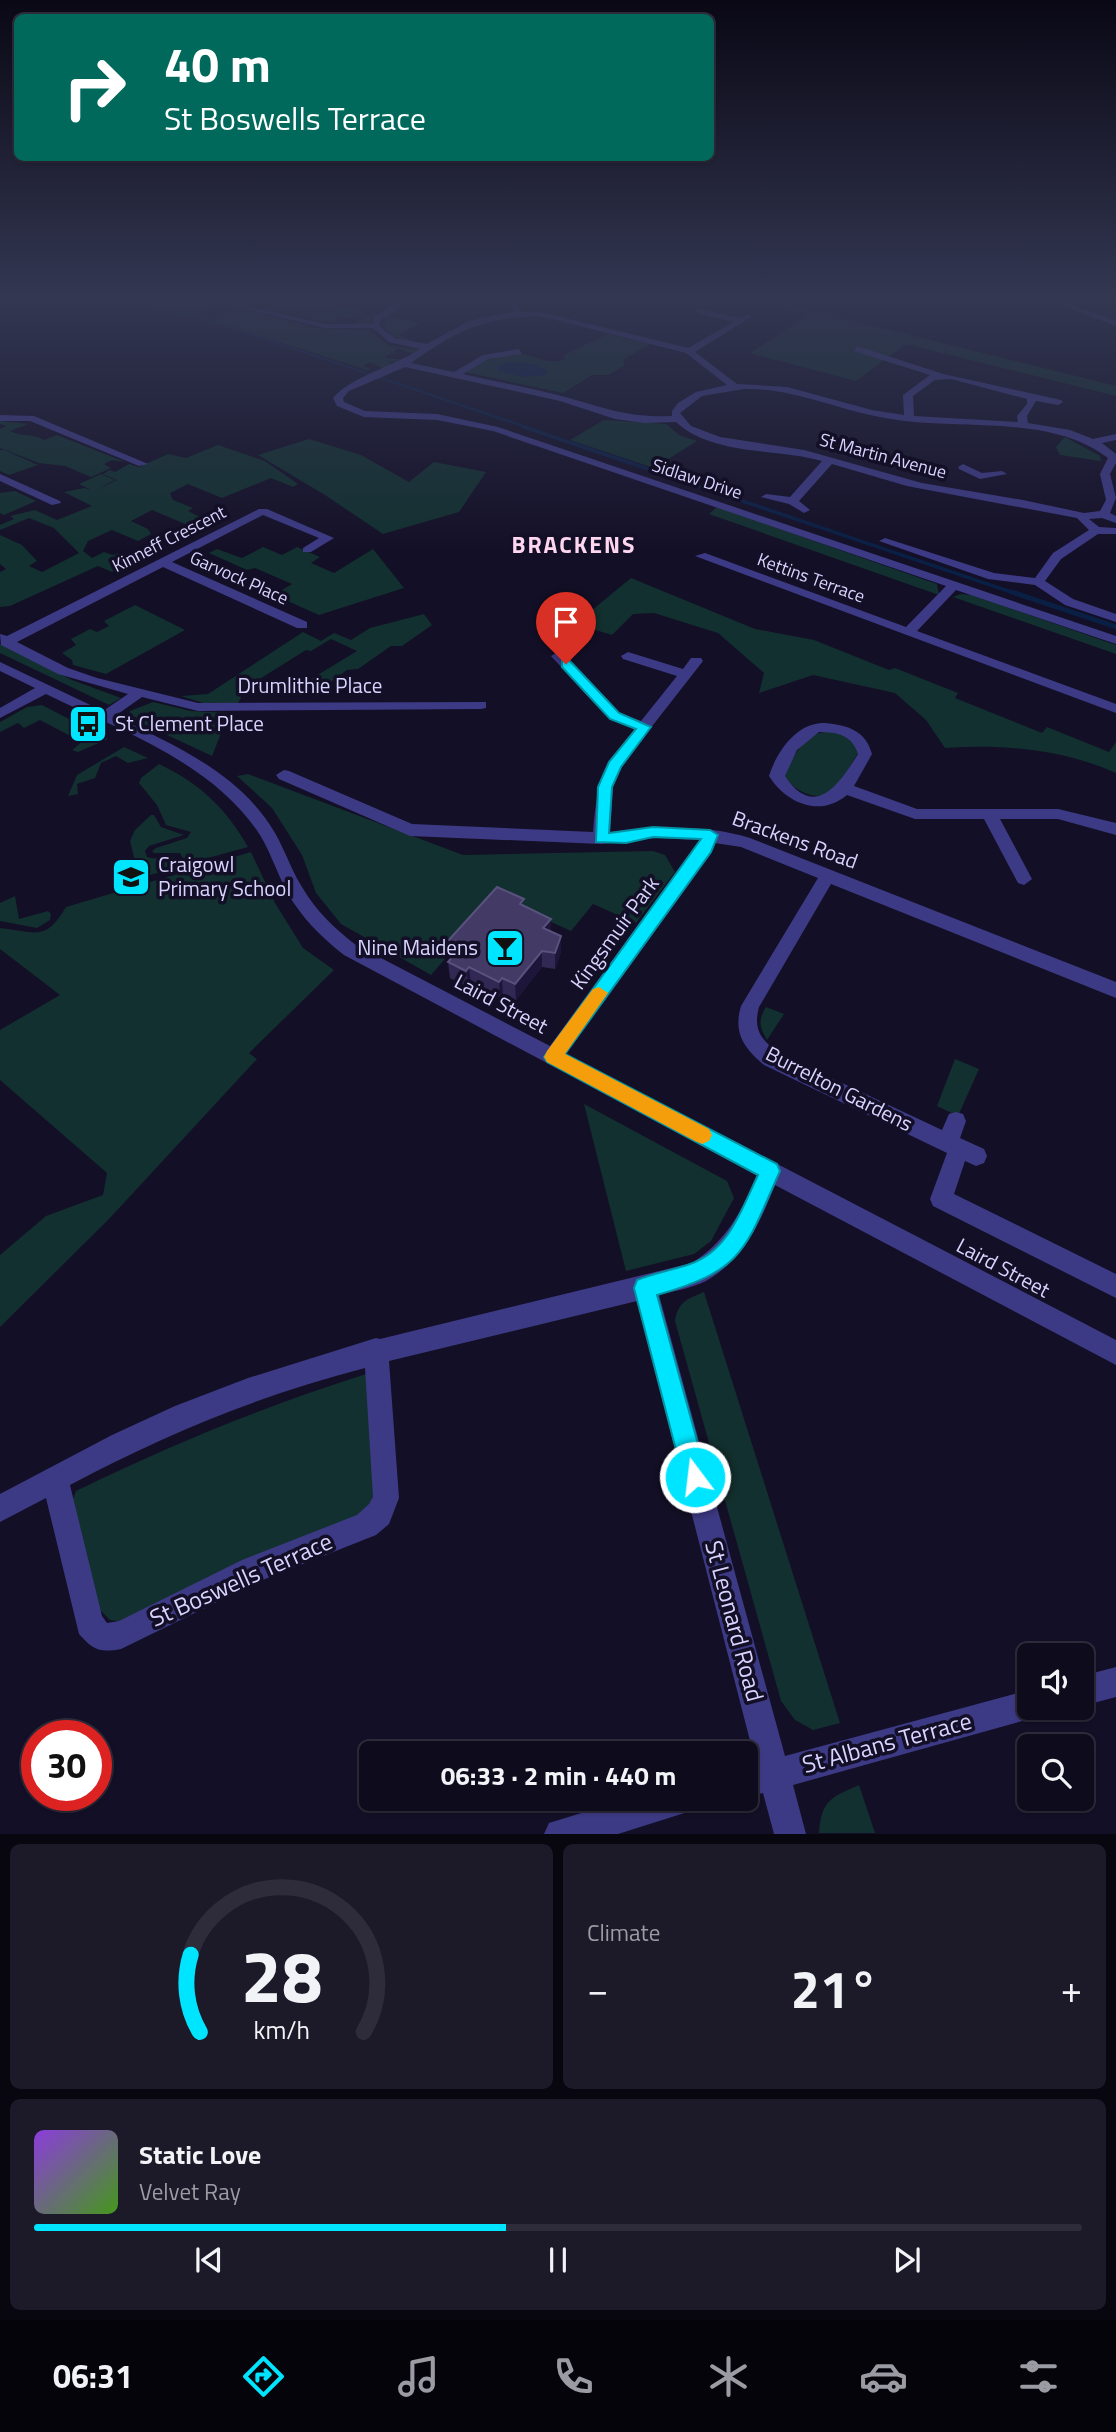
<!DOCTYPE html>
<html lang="en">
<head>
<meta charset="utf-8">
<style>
  :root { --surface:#0e0b1c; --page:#1c1929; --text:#f1f3f6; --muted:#9b9ba3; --line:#2e2b3b; --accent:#00e5ff }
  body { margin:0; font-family:"Titillium Web",sans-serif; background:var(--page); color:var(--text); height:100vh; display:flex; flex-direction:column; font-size:26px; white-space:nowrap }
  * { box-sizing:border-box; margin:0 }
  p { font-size:23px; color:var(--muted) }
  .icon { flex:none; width:38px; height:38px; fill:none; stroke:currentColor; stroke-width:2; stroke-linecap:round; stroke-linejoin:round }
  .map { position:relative; height:1834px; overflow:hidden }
  .side { display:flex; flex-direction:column; gap:10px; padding:10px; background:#08060f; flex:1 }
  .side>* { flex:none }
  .hud { position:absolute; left:14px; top:14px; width:700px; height:147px; border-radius:10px; box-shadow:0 2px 5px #0004,0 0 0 2px var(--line); background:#00695c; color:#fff; overflow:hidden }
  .fabs { position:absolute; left:1017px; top:1643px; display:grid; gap:14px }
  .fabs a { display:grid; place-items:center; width:77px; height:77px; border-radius:10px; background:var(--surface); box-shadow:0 2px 5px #0004,0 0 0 2px var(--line); font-size:35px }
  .speed { position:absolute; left:21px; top:1720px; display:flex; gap:14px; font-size:35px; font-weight:700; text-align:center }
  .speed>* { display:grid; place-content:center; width:91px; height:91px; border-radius:50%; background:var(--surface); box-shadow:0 2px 5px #0004,0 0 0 2px var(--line); line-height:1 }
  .speed .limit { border:10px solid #d22; background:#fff; color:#111 }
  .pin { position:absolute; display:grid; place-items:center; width:60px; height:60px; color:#fff; margin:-72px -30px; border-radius:50% 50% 50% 0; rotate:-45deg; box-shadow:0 0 7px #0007 }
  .pin .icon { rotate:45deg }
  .me { position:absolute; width:77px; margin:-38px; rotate:345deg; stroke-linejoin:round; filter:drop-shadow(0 0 5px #0008) }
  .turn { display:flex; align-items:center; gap:24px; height:147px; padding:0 35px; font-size:32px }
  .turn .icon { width:91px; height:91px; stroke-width:2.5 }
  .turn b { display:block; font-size:49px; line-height:60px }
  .big { font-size:52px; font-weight:700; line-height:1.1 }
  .side .widget { flex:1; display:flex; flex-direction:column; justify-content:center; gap:10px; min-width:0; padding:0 24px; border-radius:10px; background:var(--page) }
  .side .dial { align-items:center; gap:0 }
  .dial svg { height:182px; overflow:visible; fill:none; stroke:var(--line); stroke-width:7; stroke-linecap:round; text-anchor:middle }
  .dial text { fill:var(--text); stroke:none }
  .song { display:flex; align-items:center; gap:21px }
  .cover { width:84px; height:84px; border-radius:10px; background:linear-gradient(135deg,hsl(270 70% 55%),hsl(100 70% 35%)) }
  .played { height:7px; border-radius:4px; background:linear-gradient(90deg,var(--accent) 45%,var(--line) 45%) }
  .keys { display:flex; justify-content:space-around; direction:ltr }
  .heat { display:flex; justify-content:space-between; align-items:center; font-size:38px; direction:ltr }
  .side .tiles { flex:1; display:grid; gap:10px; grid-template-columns:1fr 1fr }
  .widget:last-child { grid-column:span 2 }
  .trip { position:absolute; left:359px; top:1741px; width:399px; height:70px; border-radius:10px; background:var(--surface); box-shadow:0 2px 5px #0004,0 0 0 2px var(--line); font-weight:700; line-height:70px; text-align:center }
  .menu { display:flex; height:112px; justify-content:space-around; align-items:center; background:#06040b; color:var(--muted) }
  .menu .icon { width:49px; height:49px }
  .menu .active { color:var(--accent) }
  .menu b { font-size:32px; color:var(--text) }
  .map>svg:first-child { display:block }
  .green { fill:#12302f }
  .water { fill:#0a1f44 }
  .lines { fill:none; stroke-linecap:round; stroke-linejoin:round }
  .stream-far2 { stroke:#0a1f44; stroke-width:2.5 }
  .stream-far1 { stroke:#0a1f44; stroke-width:3.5 }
  .stream { stroke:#0a1f44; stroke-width:5 }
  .minor { fill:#3d3a85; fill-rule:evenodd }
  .wall { fill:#312854 }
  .shaded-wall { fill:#1d163a }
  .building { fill:#433a66; stroke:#5a527e; stroke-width:2 }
  .route { fill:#00e5ff; stroke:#0095a6; stroke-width:2 }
  .slow { fill:#f59e0b }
  .labels { text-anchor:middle; stroke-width:7; stroke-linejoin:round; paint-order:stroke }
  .far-street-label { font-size:18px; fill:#d9d4ff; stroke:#130f26 }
  .street-label { font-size:21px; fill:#d9d4ff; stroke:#130f26 }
  .poi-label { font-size:21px; fill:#d9d4ff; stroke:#130f26; text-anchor:start }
  .far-district-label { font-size:23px; font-weight:bold; letter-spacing:2px; fill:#ffd6f0; stroke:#130f26 }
  .near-street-label { font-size:24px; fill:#d9d4ff; stroke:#130f26 }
</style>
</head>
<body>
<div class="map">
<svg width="1116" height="1834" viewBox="0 0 1116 1834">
  <rect width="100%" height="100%" fill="#130f26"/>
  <g class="green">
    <polygon points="116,297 207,297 200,301 218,307 191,317 117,302"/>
    <polygon points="265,297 296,297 365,312 352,318 340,316 332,323 249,304"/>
    <polygon points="729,297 755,297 1116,386 1116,396 906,344 856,381 750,353 808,315"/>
    <polygon points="242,309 316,328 369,330 388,345 419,350 414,354 398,348 393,352 402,354 391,353 384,358 405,360 397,363 386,361 394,365 384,369 370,362 363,366 371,369 367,370 212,320"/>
    <path d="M372,313L420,323L399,335L411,341C401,340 390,336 384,326L387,318H373L369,324H354Z"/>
    <path d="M608,334L650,344L624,359V366L608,375H592L563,393L465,372C482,362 496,354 517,354C535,354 549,367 565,359L564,355Z"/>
    <polygon points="604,420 666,424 679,435 697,441 654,468 570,440"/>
    <path d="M0,421L28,424L10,431C21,437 33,433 44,440L57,435L125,462L112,460L104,464L111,468L91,477L65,466L39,463L0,448V429L7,426L0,424Z"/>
    <polygon points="1065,437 1100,456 1101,461 1060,455 1056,447"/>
    <polygon points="309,439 361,455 409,482 434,462 486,472 459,512 383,534 325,495 258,455"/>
    <polygon points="218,445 265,461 298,484 293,487 271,478 222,498 188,484 170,493 173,500 193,508 188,511 204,519 190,526 152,510 131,521 148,529 151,534 138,541 112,530 88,541 83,551 92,558 104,552 113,555 118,553 135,560 112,572 98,566 10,606 0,607 0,572 6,569 0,564 0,535 22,545 37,561 29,566 42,572 79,553 54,528 29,518 0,530 0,525 14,519 10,516 35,510 57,520 92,506 64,492 84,488 91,490 79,484 101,474 115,480 93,491 117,480 103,474 110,470 115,472 129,464 139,467 168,454 186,458"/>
    <polygon points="0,450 4,450 38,465 9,475 0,471"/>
    <polygon points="15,491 36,501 4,515 0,513 0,493"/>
    <polygon points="717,507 937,584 939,595 709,514"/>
    <polygon points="263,547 282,555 297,547 320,557 311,563 334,573 373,549 404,588 319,615 274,595 292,584 255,568 247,570 209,553 217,549 242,558"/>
    <path d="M631,578L755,629L814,640L889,670L895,668L958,693L955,698L1042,733L1047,727L1109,752L1116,742V773C1062,749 1004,744 945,748L926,720L895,693L813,675L759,693L764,673L718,633L654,613L633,614L612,635L575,624Z"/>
    <polygon points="961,594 972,595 1116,645 1116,654 953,597"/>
    <polygon points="135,605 185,630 106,674 73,665 72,660 62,653 76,645 71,639 90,629 97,632 109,626 104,621"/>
    <polygon points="424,614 432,625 402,646 391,646 358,669 347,670 317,692 293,690 357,651 331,639 311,651 306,650 239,692 241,698 238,703 203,703 181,696 208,694 303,632 321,641 334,633 351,640 370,628"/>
    <polygon points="0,644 72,680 121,698 109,705 0,653"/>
    <polygon points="153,702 191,711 229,713 212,756 131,718 130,711"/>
    <polygon points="42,705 108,739 78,752 72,750 82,742 40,720 24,728 18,723 0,732 0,722 27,707"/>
    <path d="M836,731L854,740L858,753C851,764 845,778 836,787C819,806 794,791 784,775L786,769C803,744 804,732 836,731Z"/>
    <polygon points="124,747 148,758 128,763 116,756 101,763 95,778 77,784 78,794 68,796 77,775"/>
    <path d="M159,764C199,783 226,808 248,847L186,864L180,853H154L152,851L156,848L187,838L191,832L166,825L157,805L139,783L141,778Z"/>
    <polygon points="248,774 463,855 653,851 665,855 675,872 636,923 593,904 571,931 498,898 431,975 341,924 316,893 302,855 272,808 237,776"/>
    <path d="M151,815H154L161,827L184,835L149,846L145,851L147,857C158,861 167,854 176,858L179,867L139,878L130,841L135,830Z"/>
    <path d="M251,852L275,903L303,948L334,970L249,1053L257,1059L109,1219L0,1327V1255L46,1216L103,1195L107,1173L0,1080V1030L60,995L0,949V928C37,932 45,942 66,907Z"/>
    <polygon points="15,896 19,919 48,911 51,914 50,920 37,928 0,921 0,903"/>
    <path d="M766,1007L784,1014L767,1040C759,1027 758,1020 766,1007Z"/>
    <polygon points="955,1059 979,1069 958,1116 937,1106"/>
    <polygon points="584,1104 727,1181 734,1198 711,1241 694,1254 626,1271"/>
    <path d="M704,1292L840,1723L813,1730L795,1720L781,1701L675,1321C678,1302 687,1299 704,1292Z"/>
    <path d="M366,1374L376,1493L364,1513L123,1622L110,1620L100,1610L72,1502L76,1491C173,1444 263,1407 366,1374Z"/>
    <path d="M859,1785L875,1833H819C821,1801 831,1797 859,1785Z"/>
  </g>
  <polygon class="water" points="507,362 536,364 548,371 546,375 524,377 499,371 497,367"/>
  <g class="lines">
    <polyline class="stream-far2" points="197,316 529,428"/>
    <polyline class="stream-far1" points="524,427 1017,594"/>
    <polyline class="stream" points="1012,592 1116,627"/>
    <g class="minor">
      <path d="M384,297H395L406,303L381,320L379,326L395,338L427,344L469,321L513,312L511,301L518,297H527L518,304L520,312H540L688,348L734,322L694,312L697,308L739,318L747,315L751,317L695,352L737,384L787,387L872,410L904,415L903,395L930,375L854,351L857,346L943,374L1061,400L1063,402L1058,405L1036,401L1027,416L1028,423L1070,430L1093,439L1116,434V440L1102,443L1116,454V463L1110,474L1116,498L1110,513L1116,516V523L1102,518L1089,519L1099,527L1116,528V534H1098L1061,559L1045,581L1073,599L1116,614V622L1065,605L1035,585L988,579L879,541L885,538L994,573L1035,578L1053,553L1089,530L1077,518L907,486L832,464L799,501L810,510L804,513L789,504L761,497L766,494L790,497L822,461C776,448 713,456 676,422L644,423L615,419L560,401L405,367L349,391L343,398L344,402L365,411L437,414L498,427L1116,636V644L956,590L917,631L1116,704V713L695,556L705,553L906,627L946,586L493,431L437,420L364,417L337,406L333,398C350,377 395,366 420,349L389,342L373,328H325L234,306L238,304L325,324H372L375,317L396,303ZM540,316L686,353L727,385L696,392L678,403L672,411V416C628,418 606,408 565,397C531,388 497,382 463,374L488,359L522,354L519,349L483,355L454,372L411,363C458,330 482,318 540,316ZM951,379L1027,399V404L1017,416L1018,422L914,416L913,396L935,380ZM744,389C793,388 837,410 885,418C957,432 1048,412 1108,458L1100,474L1106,500L1100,511L1084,513L1023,500L922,483L804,450L720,437L691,426L680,413L702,396Z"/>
      <polygon points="1039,297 1050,297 1116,321 1116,326"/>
      <polygon points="0,415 34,416 148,464 139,466 30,421 0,421"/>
      <polygon points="963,464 982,473 1002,471 1007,474 980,479 959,469 958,467"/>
      <polygon points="0,474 60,501 61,503 52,505 0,481"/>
      <path d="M259,509H267L334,538L311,552H303V548L319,538L263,515L172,562L307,622V628H297L163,567L17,642L68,668L97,678L198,703L486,702V708L481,709L198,711L142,697L115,716C171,744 234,770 270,825C283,844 290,868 302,887C316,911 335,929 356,945L550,1046L700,840L656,838L601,844L410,836L279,779L276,775L284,770L289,771L412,824L593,832C598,777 601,772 635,729L610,719L551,656L558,652L563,653L620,713L641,721L677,676L623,659L621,656L628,652L683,669L691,658H701L703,661L621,766L613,787L610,832C658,827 703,824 750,838L1116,982V998L831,884L759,1007C753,1030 761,1039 778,1053L942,1130L949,1114L956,1112L963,1114L966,1121L960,1138L984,1149L987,1156L984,1163L976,1166L965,1161L954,1194L1116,1274V1298L933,1206L930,1199L947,1153L764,1065C744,1048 733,1033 741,1006L818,878L741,847L715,843L711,853L566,1054L1116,1340V1365L775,1185C760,1223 743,1260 706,1281C692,1288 674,1291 659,1295L785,1756L1029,1690V1708H1043L1040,1716L793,1785L806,1834H774L763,1793L746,1797V1767L756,1764L637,1301L389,1361L399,1498L389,1524L376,1535L260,1581L121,1649C100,1653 93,1650 79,1634L46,1498L0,1522V1494L112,1435L175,1406L248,1378L376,1338L380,1339L692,1263C726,1241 742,1212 757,1175L344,955C321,937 301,917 287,892C276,871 269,847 256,829C207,760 119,730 46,694L0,718V708L35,688L0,671V662L103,711L128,694L58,674L1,645L0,634L7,636ZM365,1368L373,1497L369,1504L357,1515L242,1560L119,1621L107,1623L102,1616L70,1485C165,1434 261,1395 365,1368Z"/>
      <path d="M825,723C848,725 866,731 872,754L854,786L917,809H1058L1116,823V835L1058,819H1000L1032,879L1024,885L1018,883L984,819H915L847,795C820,818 786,803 769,776C777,751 797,722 825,723ZM819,732C838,732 852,735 858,754C840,783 815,821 785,776L797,750Z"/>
      <polygon points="1116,1667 1116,1697 1082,1706 1082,1676"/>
      <polygon points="627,1799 699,1799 694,1810 618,1834 544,1834 549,1823"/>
    </g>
  </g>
  <polygon class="wall" points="524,906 551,932 561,936 561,952 555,969 542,967 516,1000 503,994 500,998 471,983 468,987 450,978 448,962 451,959 449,958 447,942"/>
  <g class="shaded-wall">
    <polygon points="551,919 551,935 543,928"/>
    <polygon points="561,936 561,952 555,969 555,953"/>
    <polygon points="542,951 542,967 516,1000 515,984"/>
    <polygon points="469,967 471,983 468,987 466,971"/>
    <polygon points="502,978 503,994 500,998 499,982"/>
  </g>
  <polygon class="building" points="497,887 524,899 520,904 551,919 543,928 561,936 555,953 542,951 515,984 502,978 499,982 469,967 466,971 448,962 460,948 447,942"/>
  <linearGradient id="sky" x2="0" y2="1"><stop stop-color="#0a0815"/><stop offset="0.54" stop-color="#333752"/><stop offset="1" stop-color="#333752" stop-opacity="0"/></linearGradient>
  <rect width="1116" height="554" fill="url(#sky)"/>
  <path class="route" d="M562,661H570L619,713L651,727L621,767L612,787L609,833L653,827L710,830L718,835L711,852L565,1054L777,1164L780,1171C745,1249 745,1270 657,1295L707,1477L704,1485L695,1489L687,1485L683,1477L634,1288L637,1280C654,1273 673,1270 690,1264C729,1251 742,1208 758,1175L547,1062L544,1057L701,839L653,837L626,843L596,842L598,787L609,762L636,729L610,719L562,667Z"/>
  <polygon class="slow" points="599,987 608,993 565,1054 709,1129 712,1135 709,1141 702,1144 695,1141 547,1062 544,1057 547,1051 593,989"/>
  <defs>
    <g id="bus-square" transform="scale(2.0125)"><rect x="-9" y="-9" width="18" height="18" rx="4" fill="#00e5ff" stroke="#130f26"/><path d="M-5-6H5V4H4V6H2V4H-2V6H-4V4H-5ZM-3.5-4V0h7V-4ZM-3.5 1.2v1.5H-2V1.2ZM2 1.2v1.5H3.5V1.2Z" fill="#111"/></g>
    <g id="school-square" transform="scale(2.0125)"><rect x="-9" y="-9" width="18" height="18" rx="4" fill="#00e5ff" stroke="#130f26"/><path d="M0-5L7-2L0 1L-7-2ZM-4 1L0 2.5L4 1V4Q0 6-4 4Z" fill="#111"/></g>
    <g id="bar-square" transform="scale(2.0125)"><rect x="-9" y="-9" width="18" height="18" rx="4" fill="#00e5ff" stroke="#130f26"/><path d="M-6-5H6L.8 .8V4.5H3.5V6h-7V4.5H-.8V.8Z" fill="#111"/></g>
  </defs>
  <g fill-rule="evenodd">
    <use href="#bus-square" x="88" y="724"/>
    <use href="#school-square" x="131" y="877"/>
    <use href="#bar-square" x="505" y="948"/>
  </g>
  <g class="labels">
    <g class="far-street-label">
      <text transform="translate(883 456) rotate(15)" y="6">St Martin Avenue</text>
      <text transform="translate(697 479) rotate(18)" y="6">Sidlaw Drive</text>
      <text transform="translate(169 539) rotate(-27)" y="6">Kinneff Crescent</text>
      <text transform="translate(239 578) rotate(24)" y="6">Garvock Place</text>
      <text transform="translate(811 578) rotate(20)" y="6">Kettins Terrace</text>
    </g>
    <g class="street-label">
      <text x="310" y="693">Drumlithie Place</text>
      <text transform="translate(795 840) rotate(20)" y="7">Brackens Road</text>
      <text transform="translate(615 933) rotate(-54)" y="7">Kingsmuir Park</text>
      <text transform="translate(501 1004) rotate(28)" y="7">Laird Street</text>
      <text transform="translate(839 1089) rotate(27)" y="7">Burrelton Gardens</text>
      <text transform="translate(1003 1268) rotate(28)" y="7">Laird Street</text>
    </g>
    <g class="poi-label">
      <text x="115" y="731">St Clement Place</text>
      <text x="158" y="872">Craigowl<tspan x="158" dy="24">Primary School</tspan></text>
      <text x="478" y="955" text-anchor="end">Nine Maidens</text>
    </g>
    <g class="far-district-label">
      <text x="574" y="553">BRACKENS</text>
    </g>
    <g class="near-street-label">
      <text transform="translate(241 1580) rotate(-24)" y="8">St Boswells Terrace</text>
      <text transform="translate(734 1621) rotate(75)" y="8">St Leonard Road</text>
      <text transform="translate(887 1743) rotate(-15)" y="8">St Albans Terrace</text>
    </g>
  </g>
</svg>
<div class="fabs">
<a><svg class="icon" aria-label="sound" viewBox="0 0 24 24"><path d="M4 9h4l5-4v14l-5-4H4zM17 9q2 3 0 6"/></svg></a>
<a><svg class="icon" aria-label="search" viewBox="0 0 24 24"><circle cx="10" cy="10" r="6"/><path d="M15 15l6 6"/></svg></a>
</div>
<div class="speed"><div class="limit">30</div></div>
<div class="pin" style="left:566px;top:664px;background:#d93025"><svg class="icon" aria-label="arrive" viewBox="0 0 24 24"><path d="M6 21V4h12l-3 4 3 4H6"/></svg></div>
<svg class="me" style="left:695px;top:1477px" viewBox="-20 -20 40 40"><circle r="17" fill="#00e5ff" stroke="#fff" stroke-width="3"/><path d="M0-11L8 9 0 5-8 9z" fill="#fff"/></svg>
<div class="trip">06:33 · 2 min · 440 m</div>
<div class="hud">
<div class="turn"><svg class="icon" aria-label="right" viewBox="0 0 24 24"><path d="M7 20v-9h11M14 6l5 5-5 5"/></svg><div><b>40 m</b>St Boswells Terrace</div></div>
</div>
</div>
<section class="side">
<div class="tiles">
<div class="widget dial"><svg viewBox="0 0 100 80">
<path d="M14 69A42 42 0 1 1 86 69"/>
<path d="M14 69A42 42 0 0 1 10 35" stroke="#00e5ff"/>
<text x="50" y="56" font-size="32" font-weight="700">28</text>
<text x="50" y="72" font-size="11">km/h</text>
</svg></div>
<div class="widget"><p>Climate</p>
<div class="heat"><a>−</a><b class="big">21°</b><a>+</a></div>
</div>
<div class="widget">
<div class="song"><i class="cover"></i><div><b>Static Love</b><p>Velvet Ray</p></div></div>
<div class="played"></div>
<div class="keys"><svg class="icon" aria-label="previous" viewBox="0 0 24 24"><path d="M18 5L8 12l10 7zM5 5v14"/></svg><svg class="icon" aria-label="pause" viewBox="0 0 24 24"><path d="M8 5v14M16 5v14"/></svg><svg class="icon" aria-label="next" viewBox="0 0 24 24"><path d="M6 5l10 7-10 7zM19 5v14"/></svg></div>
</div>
</div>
</section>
<nav class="menu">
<b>06:31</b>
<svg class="icon active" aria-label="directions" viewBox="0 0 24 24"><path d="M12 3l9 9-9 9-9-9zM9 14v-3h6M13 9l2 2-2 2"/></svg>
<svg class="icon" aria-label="music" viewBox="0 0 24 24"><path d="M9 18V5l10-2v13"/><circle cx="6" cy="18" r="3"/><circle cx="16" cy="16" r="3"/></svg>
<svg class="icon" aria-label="phone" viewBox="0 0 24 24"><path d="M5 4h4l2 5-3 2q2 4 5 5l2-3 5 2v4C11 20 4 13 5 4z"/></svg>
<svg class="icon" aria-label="climate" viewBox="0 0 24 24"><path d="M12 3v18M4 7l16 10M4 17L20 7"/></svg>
<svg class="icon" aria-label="car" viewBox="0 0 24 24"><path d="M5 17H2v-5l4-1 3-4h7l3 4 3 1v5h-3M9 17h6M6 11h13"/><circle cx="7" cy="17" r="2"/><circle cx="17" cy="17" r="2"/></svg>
<svg class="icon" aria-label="filters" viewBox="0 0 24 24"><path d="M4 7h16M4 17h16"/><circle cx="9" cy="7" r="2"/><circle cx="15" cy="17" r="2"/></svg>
</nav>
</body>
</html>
